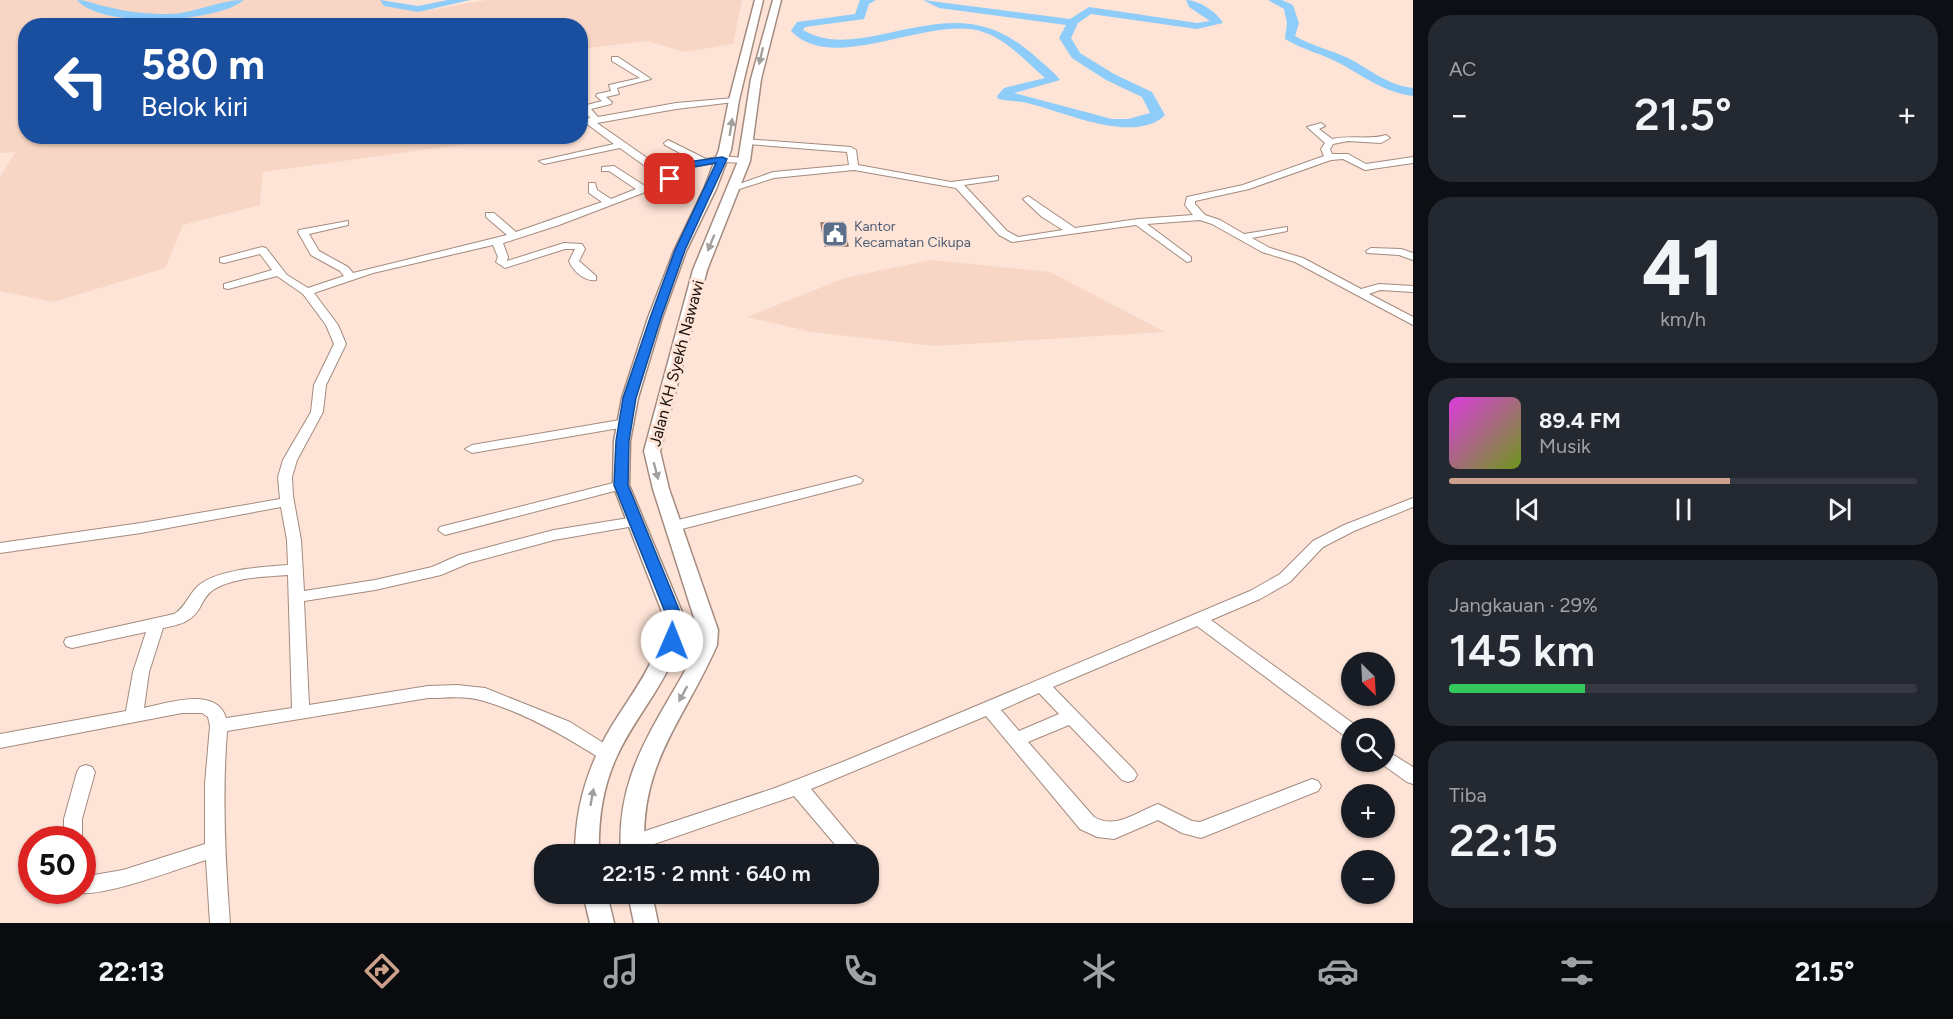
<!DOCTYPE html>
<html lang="id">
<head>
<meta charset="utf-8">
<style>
  :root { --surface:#171b24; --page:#242831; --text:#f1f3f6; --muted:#9ea1a6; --line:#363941; --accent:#cda18c }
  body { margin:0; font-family:Figtree,sans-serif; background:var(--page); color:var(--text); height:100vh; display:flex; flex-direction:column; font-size:22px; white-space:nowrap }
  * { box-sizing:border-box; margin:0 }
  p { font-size:20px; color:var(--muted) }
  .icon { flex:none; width:33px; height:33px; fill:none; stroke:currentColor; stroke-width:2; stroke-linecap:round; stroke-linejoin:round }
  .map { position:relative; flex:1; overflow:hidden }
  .panel { display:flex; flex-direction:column; gap:15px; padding:15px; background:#0d0f14; width:540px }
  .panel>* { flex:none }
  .guide { position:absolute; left:18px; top:18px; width:570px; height:126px; border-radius:24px; box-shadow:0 2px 4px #0004; background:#1a4fa0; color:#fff; overflow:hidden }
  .needle { width:39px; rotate:156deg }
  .fabs { position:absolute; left:1341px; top:652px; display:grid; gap:12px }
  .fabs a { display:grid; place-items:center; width:54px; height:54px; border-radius:50%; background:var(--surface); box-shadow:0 2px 4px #0004; font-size:30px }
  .speed { position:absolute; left:18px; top:826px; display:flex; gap:12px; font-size:30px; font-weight:700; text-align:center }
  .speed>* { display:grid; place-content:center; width:78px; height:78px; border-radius:50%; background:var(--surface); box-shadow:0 2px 4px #0004; line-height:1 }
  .speed .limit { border:9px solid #d22; background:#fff; color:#111 }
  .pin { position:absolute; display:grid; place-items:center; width:51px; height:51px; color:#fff; margin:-26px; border-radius:12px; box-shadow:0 3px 9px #0006 }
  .me { position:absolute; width:66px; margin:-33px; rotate:1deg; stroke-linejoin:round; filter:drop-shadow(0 0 4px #0008) }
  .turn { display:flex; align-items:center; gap:21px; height:126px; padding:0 24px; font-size:27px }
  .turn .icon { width:78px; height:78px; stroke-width:2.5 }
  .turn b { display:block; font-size:42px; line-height:51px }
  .big { font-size:45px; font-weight:600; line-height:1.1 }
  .panel .tile { flex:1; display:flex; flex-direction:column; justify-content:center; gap:9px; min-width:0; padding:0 21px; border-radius:24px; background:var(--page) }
  .panel .dial { align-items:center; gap:0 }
  .dial b { font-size:78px; line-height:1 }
  .song { display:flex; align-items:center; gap:18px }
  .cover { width:72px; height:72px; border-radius:9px; background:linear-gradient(135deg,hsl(300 70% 55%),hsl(80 70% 35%)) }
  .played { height:6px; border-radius:3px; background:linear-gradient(90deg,var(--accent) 60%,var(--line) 60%) }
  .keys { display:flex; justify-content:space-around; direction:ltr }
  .heat { display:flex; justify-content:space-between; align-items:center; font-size:33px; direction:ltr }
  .charge { height:9px; border-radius:4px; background:linear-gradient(90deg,#34c759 29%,var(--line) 0) }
  .trip { position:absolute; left:534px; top:844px; width:345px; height:60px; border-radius:24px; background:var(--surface); box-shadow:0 2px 4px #0004; font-weight:600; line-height:60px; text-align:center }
  .dock { display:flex; height:96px; justify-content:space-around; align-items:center; background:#090b0e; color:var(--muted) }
  .dock .icon { width:42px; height:42px }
  .dock .active { color:var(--accent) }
  .dock b { font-size:27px; color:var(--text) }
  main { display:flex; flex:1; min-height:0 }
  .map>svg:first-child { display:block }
  .built { fill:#f7d6c5 }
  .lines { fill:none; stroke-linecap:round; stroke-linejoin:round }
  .river { fill:#8eccf9; fill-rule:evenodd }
  .building { fill:#eb9b6f; stroke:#8d766a; stroke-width:1.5 }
  .minor-casing { stroke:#a38b7f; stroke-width:2 }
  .major-casing { stroke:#a38b7f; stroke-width:3 }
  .minor { fill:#fff; fill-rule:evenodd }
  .major { fill:#fff; fill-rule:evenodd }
  .oneway { fill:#a29f9d }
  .route { fill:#1a73e8; stroke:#114b97; stroke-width:1.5 }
  .labels { text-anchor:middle; stroke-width:6; stroke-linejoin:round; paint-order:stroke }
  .far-service-label { font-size:14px; fill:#4e5e75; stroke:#fee4d7; text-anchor:start }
  .street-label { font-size:16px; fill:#170f0a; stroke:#fee4d7 }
</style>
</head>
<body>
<main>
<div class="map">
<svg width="1413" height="923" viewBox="0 0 1413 923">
  <rect width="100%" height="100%" fill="#fee4d7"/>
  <g class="built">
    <polygon points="0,0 386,0 398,6 438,9 486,0 742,0 733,44 685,52 647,41 581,49 580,26 26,26 26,136 517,137 263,172 260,205 183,225 165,268 54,302 0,291 0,177 16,152 0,153"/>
    <polygon points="931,260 1050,272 1165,332 935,346 812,332 747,317 845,278"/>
  </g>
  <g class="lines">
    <g class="river">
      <path d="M77,0C88,0 96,5 108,7C127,12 148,14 167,14C194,14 218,0 244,0C217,23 101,29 77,0Z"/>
      <polygon points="380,0 418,6 448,0 470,0 418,12 384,6"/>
      <path d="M860,0H876L869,4L864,19L805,27L803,30C827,44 853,40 879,35C944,21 984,10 1037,58C1045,65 1054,72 1060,80L1014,93L1112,119H1128L1150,113L1142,97L1106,80L1072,58L1059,38L1066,25L939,8L923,0L1070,19L1089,7L1197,23L1210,21L1189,7L1186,0C1198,0 1216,11 1223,23L1197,29L1091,14L1078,23L1071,38L1080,53L1114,74L1152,92L1165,115C1135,145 1064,112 1031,104C1020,101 1009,101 998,99L997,96L1004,88L1045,78C1026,62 1008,40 983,32C930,14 834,76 791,31L797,22L855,14Z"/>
      <path d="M1268,0H1282L1293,5L1299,23L1295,36C1312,46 1331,50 1348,58C1371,70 1387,85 1413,88V96C1384,92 1366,78 1341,64C1323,54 1303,50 1285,39L1287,23L1284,9Z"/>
    </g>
  </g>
  <polygon class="building" points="843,222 848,246 825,246 821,223"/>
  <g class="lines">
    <g class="minor-casing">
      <g id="minor">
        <path d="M612,57H618L651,79L617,88L619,94L606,97L612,102L611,104L591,109L598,117L676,103L734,98L738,100L734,102L676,109L597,123L670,174L688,162L695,161L665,145L664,143L668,140L706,159L722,156L744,158L747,159V163L722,162L694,166L669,183L559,225L503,243L508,257L507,261L564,243L582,244L585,249L579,261L596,276V280C585,282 573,271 569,261L575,249H565L505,268L496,262L498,257L493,245L373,273L314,293L338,325L346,344L326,385L323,412L297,460L292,477L293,496L301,540L304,591L375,580L432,567L459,555L554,530L635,517L640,519L642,522L640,525L554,540L469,563L441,575L375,590L304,601L309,705L428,686L457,685L485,688L570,722L613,749L616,754L613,759L607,761L601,759C565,736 525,713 484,701C466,695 446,698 428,698L227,731C222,796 225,859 230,923H210L206,860C180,868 98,900 75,892L82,891V877L123,870L205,844V784L210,726L208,717L202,713H182L0,748V734L126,711L133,672L146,632L72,648L66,646L64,642L66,638L174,614C186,607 188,595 198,586C217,569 263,567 288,565L287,540L281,507L141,533L0,553V543L141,523L280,499L278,477L283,460L311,412L314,385L334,344L326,325L303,294L277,276L228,289L224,288V284L272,270L260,254L224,263L220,262V258L262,247L266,248L287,275L308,288L344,276L340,271L311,255L298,232L299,230L348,221V225L309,234L319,251L348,267L353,273L507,235L486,217V213H494L516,232L602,202L589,193V183H595L597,190L611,199L636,189L609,171H602V167L614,166L645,186L663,179L620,148L544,164L539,161L614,144L587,124L580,125V120L590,118L582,108L583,106L602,101L596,96L597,94L611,91L609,85L640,78L612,61ZM288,575L292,708L226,718C217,686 167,703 144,708L149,672L163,628C178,625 190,623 199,609C203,602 206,595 213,590C234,577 264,577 288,575Z"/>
        <path d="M1321,123L1325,126L1319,129L1332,139C1351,135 1371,140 1386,135L1390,138L1381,143L1348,141L1333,144L1330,149L1332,154H1348L1366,164L1413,157V163L1365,170L1343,159L1331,160L1249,189L1195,201V204L1205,215L1220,220L1244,234L1287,227V231L1252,238L1270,248L1303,258L1361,289L1379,284L1413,286V292L1380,290L1369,294L1413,317V325L1295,262L1262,252L1212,224L1200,220L1147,224L1191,257V261L1187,262L1136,225L1012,242L999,235L956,188L854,170L774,178L733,191L728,188L773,172L849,165L847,152L747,144L743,141L744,139L851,147L856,150L858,165L951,182L998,176V180L964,185L1007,231L1018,237L1063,230L1042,217L1025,201L1023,199L1028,196L1075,228L1138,219L1193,215L1185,205L1187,197L1243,185L1324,156L1321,149L1325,143L1307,127Z"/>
        <polygon points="1371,248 1401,249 1413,253 1413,260 1399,255 1367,253 1366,251"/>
        <polygon points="626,419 632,423 631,426 472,453 465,449 472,445"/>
        <polygon points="856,476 863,480 861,483 674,531 667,526 674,521"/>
        <polygon points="621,481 628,485 626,488 445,535 438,530 440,527"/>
        <path d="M1413,498V507L1354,531L1323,547L1290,582L1260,599L1211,620L1358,727L1359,729H1352V739L1346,737L1197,626L1053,687L1134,770L1137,775L1134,780L1128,782L1122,780L1069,725L1028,742L1094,817C1116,830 1136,812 1158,804L1192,821L1200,822L1312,779L1318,781L1321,786L1318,791L1201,838L1182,833L1158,820L1114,839L1097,837L1080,829L986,716L811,789L866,855H844L794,796L631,852L624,850L621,844L624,838L775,788L845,761L1250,591L1280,574L1313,541L1344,525ZM1039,693L1059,714L1019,731L1001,710Z"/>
        <polygon points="1384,749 1413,767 1413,784 1407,782 1379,762 1384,762"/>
        <polygon points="86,765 92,767 95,772 82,819 82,840 64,840 64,819 77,772 80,767"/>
      </g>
    </g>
    <g class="major-casing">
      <g id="major">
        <path d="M755,0H763L739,100L731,150L716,189L686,251L662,318L638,398L630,441L629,485L682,612C683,669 639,707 617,756C602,788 598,821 599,855H575C575,812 585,774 606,736C629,694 663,662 662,612L613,485L614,441L622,398L648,318L674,251L704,189L719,150L729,100Z"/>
        <path d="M773,0H781L761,79L750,161L707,270L660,451L669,489L718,630L717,645C684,721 637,766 645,855H621C617,795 637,753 667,702C680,679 696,657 698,630L653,489L644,451L693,270L738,161L751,79Z"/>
        <polygon points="583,894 607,894 614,923 590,923"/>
        <polygon points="628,894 652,894 658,923 634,923"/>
      </g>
    </g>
    <use href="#minor" class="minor"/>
    <use href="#major" class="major"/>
  </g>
  <defs><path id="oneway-solid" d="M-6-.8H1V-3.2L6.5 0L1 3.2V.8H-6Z" transform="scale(1.5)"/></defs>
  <g class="oneway">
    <use href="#oneway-solid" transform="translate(761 56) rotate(103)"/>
    <use href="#oneway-solid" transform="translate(731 127) rotate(-81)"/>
    <use href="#oneway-solid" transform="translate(711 243) rotate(112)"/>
    <use href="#oneway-solid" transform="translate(656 471) rotate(75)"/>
    <use href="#oneway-solid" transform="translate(683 694) rotate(118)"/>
    <use href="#oneway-solid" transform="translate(592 797) rotate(-80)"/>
  </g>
  <polygon class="route" points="722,157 727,159 685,250 661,318 636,398 629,441 628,485 680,612 683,627 680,641 672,646 663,641 667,627 665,612 614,485 616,441 623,398 650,318 675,250 716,163 694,167 673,181 665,179 688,162"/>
  <defs>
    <g id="civic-square" transform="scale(1.35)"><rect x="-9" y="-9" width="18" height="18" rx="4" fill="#5c6f8a" stroke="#fee4d7"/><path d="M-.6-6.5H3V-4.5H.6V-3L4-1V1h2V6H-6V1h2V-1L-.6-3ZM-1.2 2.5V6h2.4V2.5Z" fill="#fff"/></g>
  </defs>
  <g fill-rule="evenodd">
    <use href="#civic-square" x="835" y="234"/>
  </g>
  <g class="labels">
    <g class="far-service-label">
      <text x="854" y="231">Kantor<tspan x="854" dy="16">Kecamatan Cikupa</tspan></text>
    </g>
    <g class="street-label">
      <text transform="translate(676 363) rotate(-75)" y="6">Jalan KH Syekh Nawawi</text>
    </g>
  </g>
</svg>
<div class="fabs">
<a><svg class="needle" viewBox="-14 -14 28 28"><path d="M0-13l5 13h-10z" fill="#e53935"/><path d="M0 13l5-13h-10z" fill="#9ea1a6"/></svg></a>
<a><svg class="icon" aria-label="search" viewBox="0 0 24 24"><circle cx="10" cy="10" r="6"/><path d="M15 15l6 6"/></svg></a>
<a>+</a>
<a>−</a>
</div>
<div class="speed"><div class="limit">50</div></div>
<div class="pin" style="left:670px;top:179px;background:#d93025"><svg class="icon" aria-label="arrive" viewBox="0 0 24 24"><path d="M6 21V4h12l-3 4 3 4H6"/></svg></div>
<svg class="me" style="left:672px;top:641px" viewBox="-20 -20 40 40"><circle r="19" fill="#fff"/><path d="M0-13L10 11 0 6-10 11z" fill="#1a73e8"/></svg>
<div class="trip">22:15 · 2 mnt · 640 m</div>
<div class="guide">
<div class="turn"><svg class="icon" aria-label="left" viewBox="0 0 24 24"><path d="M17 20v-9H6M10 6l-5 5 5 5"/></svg><div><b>580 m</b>Belok kiri</div></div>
</div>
</div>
<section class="panel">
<div class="tile"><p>AC</p>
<div class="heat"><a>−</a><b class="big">21.5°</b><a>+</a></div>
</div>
<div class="tile dial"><b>41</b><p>km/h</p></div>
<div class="tile">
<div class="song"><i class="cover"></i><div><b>89.4 FM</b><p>Musik</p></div></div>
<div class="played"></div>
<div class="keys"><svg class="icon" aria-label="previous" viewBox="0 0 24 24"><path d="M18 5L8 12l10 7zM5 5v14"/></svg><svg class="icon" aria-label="pause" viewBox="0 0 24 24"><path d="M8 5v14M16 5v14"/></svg><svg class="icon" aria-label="next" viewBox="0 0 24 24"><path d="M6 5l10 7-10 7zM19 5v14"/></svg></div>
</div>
<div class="tile"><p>Jangkauan · 29%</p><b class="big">145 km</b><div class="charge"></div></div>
<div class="tile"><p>Tiba</p><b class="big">22:15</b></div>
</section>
</main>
<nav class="dock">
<b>22:13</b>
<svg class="icon active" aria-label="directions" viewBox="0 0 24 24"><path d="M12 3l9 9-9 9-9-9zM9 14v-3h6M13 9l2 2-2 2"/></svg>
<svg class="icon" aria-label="music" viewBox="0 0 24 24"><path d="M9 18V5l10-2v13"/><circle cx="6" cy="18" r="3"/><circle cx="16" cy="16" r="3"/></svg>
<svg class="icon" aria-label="phone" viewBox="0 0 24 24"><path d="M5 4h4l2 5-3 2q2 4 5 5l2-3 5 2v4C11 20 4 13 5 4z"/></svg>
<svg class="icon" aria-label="climate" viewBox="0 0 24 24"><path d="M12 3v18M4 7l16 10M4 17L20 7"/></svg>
<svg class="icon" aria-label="car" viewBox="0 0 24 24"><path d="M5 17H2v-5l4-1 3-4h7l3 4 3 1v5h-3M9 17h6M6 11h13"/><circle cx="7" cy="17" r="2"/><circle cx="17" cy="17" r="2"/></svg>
<svg class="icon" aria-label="filters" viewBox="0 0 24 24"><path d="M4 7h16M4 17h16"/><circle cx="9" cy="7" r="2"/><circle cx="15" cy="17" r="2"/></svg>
<b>21.5°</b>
</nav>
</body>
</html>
